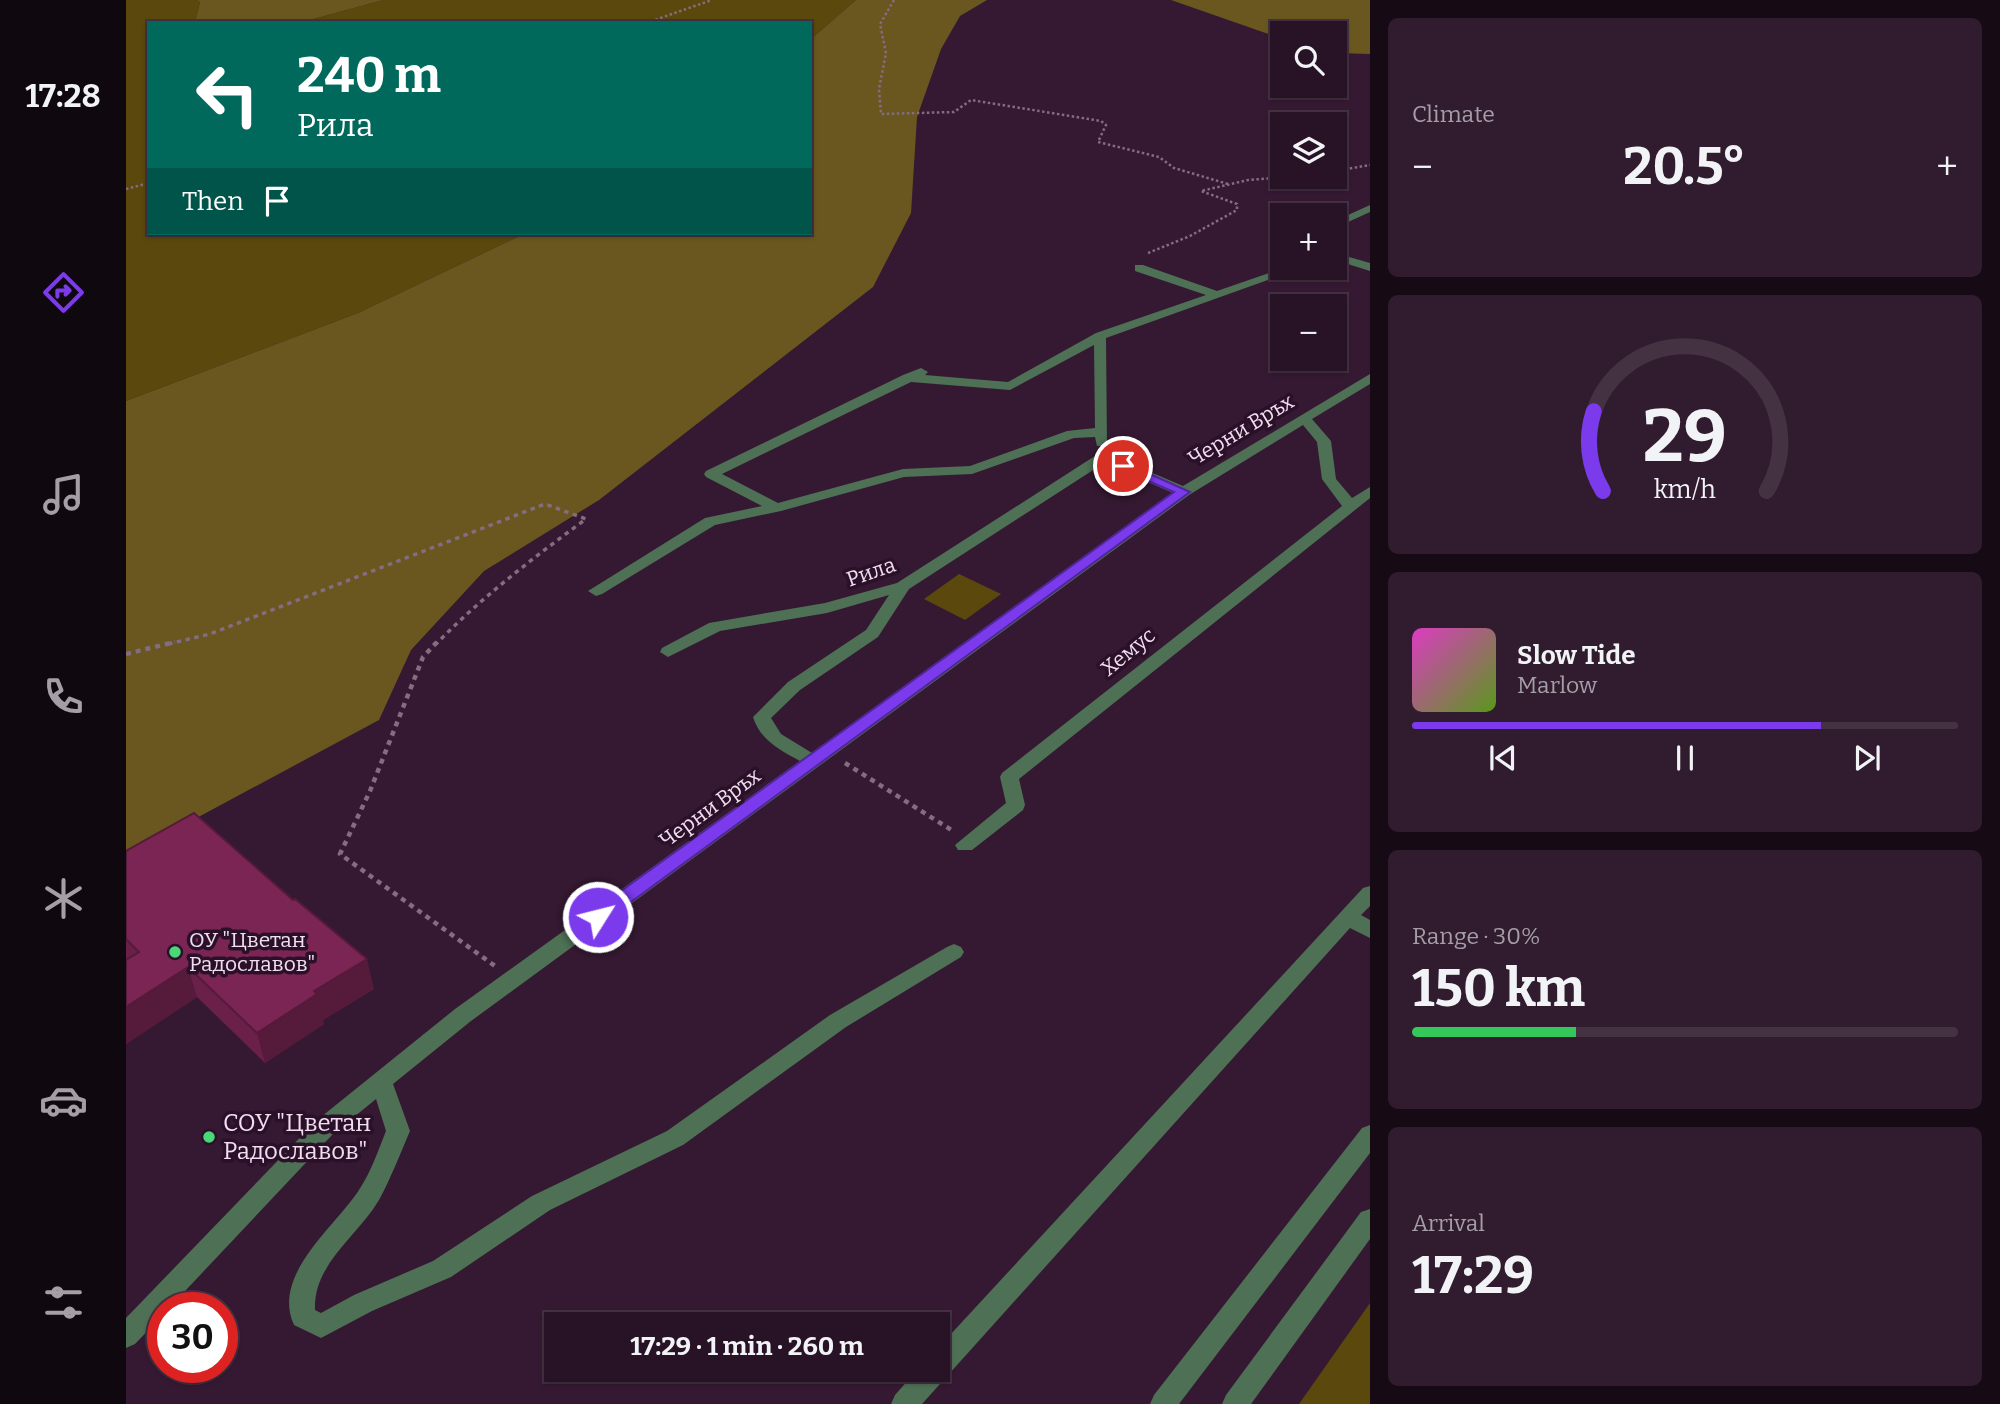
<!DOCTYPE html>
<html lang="en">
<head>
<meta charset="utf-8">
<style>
  :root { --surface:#281326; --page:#301c2e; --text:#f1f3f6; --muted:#a59ea7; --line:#443243; --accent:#7c3aed }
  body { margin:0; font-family:Bitter,serif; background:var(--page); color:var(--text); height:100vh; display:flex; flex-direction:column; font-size:26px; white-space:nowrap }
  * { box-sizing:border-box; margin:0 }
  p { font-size:23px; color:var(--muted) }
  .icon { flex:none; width:38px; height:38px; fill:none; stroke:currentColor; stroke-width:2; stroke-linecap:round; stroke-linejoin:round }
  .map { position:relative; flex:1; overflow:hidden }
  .sheet { display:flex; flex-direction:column; gap:18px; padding:18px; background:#160a15; width:630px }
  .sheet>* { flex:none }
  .top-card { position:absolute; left:21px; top:21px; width:665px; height:214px; border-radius:0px; box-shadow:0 2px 5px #0004,0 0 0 2px var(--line); background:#00695c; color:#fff; overflow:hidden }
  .fabs { position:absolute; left:1144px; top:21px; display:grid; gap:14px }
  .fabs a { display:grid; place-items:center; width:77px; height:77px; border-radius:0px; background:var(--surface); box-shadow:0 2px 5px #0004,0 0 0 2px var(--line); font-size:35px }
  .speed { position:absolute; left:21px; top:1292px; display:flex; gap:14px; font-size:35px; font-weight:700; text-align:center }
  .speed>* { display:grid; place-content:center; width:91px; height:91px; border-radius:50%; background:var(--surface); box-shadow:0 2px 5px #0004,0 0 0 2px var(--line); line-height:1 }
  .speed .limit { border:10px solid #d22; background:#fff; color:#111 }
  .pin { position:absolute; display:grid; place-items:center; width:60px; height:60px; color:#fff; margin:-30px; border:4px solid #fff; border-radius:50%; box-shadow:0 2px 7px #0007 }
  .me { position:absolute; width:77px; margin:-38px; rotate:54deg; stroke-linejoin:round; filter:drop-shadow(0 0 5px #0008) }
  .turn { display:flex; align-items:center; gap:24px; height:147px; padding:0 35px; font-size:32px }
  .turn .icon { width:91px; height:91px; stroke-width:2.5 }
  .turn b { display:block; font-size:49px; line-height:60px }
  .then { display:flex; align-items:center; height:66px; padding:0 35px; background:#0003; gap:14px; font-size:26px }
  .big { font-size:52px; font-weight:700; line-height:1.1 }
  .sheet .widget { flex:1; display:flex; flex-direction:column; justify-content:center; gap:10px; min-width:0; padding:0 24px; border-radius:10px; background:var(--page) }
  .sheet .dial { align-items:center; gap:0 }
  .dial svg { height:182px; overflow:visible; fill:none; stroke:var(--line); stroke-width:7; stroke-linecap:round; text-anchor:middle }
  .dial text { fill:var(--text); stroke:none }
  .song { display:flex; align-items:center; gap:21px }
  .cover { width:84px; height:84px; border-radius:10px; background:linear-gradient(135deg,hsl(310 70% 55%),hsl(90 70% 35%)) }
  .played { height:7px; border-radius:4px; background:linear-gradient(90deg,var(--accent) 75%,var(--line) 75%) }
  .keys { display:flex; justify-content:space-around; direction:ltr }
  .heat { display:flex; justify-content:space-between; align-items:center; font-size:38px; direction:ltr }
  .charge { height:10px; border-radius:5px; background:linear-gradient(90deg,#34c759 30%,var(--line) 0) }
  .trip { position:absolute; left:418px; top:1312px; width:406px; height:70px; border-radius:0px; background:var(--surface); box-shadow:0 2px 5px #0004,0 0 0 2px var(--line); font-weight:700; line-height:70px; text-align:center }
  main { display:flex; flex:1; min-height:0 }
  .dock { display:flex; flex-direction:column; width:126px; justify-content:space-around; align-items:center; background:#10080f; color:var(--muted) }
  .dock .icon { width:49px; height:49px }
  .dock .current { color:var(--accent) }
  .dock b { font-size:32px; color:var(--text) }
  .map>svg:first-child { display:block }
  .green { fill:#5a480d }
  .forest { fill:#69571f }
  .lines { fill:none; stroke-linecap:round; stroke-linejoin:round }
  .path-far2 { stroke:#846c81; stroke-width:2.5; stroke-dasharray:2.5 2.5; stroke-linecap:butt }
  .path-far1 { stroke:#846c81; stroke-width:3.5; stroke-dasharray:4.5 4.5; stroke-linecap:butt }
  .path { stroke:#846c81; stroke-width:4.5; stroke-dasharray:5 5; stroke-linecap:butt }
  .minor { fill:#4e7055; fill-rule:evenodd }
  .wall { fill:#6a2048 }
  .shaded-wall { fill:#561a3b }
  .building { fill:#7b2554; stroke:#561a3b; stroke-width:2 }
  .route { fill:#7c3aed; stroke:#51269a; stroke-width:2 }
  .poi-dot { fill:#49d778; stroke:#2a1028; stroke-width:2.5 }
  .labels { text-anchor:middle; stroke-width:7; stroke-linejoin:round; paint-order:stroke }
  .street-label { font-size:21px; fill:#f1deee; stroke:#2a1028 }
  .poi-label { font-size:21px; fill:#f1deee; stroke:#2a1028; text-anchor:start }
  .near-poi-label { font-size:24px; fill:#f1deee; stroke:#2a1028; text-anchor:start }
</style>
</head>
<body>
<main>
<nav class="dock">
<b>17:28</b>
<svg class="icon current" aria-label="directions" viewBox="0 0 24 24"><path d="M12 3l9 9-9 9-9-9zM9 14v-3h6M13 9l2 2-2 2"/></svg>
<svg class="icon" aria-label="music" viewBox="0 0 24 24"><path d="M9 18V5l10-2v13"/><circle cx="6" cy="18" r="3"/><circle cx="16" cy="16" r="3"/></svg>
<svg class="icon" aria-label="phone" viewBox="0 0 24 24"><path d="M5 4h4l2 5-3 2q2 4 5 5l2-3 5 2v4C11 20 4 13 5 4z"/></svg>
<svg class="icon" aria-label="climate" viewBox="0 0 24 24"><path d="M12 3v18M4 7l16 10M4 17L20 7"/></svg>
<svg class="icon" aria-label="car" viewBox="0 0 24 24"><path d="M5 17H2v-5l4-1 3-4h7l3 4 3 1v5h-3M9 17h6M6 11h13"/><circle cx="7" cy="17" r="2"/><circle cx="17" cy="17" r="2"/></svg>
<svg class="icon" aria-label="filters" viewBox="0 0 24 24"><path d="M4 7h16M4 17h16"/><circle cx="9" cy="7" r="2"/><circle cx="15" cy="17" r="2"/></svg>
</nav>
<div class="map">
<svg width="1244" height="1404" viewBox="0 0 1244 1404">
  <rect width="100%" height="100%" fill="#351932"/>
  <g class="green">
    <polygon points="0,0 71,0 74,2 69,23 23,23 23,233 400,233 232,313 0,401"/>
    <polygon points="257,0 730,0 684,40 684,23 173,23"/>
    <polygon points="833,574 875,594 839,620 798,599"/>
    <polygon points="1244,1303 1244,1404 1173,1404"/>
  </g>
  <g class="forest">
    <polygon points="71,0 257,0 173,23 69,23 74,2"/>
    <polygon points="730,0 861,0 834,16 815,49 791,117 785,213 747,287 473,500 358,571 285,650 253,720 0,856 0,401 232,313 400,233 684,233 684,40"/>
    <polygon points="1045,0 1244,0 1244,54 1209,53 1209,33 1157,33 1157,39"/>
  </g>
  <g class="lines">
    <g class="path-far2">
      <polyline points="768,0 754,24 760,53 753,89 755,114 828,112 845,100 975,121 980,125 972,142 1033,157 1048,168 1102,184"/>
      <polyline points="520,23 586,0"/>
      <polyline points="1209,171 1244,165"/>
      <polyline points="0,189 23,183"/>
      <polyline points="1022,253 1064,236 1111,210 1111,204 1075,191 1122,180 1162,177"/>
    </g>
    <path class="path-far1" d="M42,644L84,634L419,504L460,519C407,558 356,597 310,644"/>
    <g class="path">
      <polyline points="311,642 297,657 244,791 214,854 369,966"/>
      <polyline points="0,654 49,642"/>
      <polyline points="719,763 827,831"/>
    </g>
    <g class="minor">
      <polygon points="1244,205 1244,212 1209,228 1209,221"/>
      <polygon points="1209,253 1244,263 1244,271 1209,260"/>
      <path d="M1009,265H1017L1091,291L1158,268H1175L980,338L981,446H971L969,437L948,438L846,474L778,477L655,511L589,525L476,594L470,596L462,591L579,518L636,506L580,477L578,474L580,471L777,375L795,368L802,372L799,375L882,382L970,333L1080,295L1009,271ZM968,345L969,428L941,431L844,466L777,469L652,503L596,474L785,382L884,390Z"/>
      <path d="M1244,374V384L1186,419L1205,441L1210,479L1226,498L1244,487V498L893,779L899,805L897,810L846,850H832L829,845L880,803L874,777L876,773L1216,506L1196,479L1191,442L1177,425L1063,495L345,1021L267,1084L284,1131C274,1154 265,1178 253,1200C231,1237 187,1264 189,1310L195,1313L228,1295L307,1261L406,1196L541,1131L704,1015L821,947L828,944L835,947L838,952L835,957L720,1027L557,1145L424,1210L325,1277L246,1311L195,1338L168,1325C145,1275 209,1227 233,1190C245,1172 252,1151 260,1131L250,1099L206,1135L44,1307H37V1315L9,1344L0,1348V1318L190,1121L329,1009L674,761C654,750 634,740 627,717L662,682L740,630L763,595L701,613L594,631L542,657L534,652L536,648L583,623L699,603L771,583L972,454H982L1057,486ZM978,463L1047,493L686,753L655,734L645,718L674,690L752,637L783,589Z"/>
      <polygon points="1244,886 1244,906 1235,915 1244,920 1244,938 1224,928 796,1404 765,1404 769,1395 791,1370 812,1370 812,1348 1237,888"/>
      <polygon points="1244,1125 1244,1153 1053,1404 1024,1404 1028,1395 1236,1128"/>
      <polygon points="1244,1209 1244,1239 1125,1404 1096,1404 1100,1395 1235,1212"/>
    </g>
  </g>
  <polygon class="wall" points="0,851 248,989 197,1020 198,1024 139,1063 71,997 0,1044 0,960 1,959 0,958"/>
  <g class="shaded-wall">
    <polygon points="241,959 248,989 197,1020 198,1024 139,1063 131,1033 188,991"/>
    <polygon points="62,967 71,997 0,1044 0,1007"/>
  </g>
  <polygon class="building" points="68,813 167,900 169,899 241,959 188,991 191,994 131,1033 62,967 0,1007 0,960 13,952 0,939 0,851"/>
  <polygon class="route" points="997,462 1064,492 479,921 466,921 463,917 466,912 1048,492 992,468 992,463"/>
  <g class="poi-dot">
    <circle cx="49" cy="952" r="7"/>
    <circle cx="83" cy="1137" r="7"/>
  </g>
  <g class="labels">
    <g class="street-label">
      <text transform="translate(1115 430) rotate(-31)" y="7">Черни Връх</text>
      <text transform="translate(745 572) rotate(-19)" y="7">Рила</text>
      <text transform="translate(1002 652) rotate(-39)" y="7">Хемус</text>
      <text transform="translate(584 808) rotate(-36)" y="7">Черни Връх</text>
    </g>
    <g class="poi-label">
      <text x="63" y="947">ОУ "Цветан<tspan x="63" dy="24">Радославов"</tspan></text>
    </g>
    <g class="near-poi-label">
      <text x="97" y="1131">СОУ "Цветан<tspan x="97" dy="28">Радославов"</tspan></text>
    </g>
  </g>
</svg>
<div class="fabs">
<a><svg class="icon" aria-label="search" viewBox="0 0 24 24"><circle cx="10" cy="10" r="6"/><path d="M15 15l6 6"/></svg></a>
<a><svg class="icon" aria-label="layers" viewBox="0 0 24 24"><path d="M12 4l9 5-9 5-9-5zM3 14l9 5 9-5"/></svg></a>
<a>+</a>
<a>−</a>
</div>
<div class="speed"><div class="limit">30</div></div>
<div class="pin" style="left:997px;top:466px;background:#d93025"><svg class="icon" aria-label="arrive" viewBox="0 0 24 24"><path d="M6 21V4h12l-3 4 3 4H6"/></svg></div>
<svg class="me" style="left:472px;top:917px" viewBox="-20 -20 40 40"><circle r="17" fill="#7c3aed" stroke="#fff" stroke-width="3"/><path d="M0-11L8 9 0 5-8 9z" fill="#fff"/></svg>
<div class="trip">17:29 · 1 min · 260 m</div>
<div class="top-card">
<div class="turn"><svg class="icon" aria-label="left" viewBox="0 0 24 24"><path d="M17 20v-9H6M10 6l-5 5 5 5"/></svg><div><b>240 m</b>Рила</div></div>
<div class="then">Then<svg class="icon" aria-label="arrive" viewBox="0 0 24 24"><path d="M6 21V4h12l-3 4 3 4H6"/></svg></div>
</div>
</div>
<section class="sheet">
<div class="widget"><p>Climate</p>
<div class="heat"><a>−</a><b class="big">20.5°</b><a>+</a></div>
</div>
<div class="widget dial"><svg viewBox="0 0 100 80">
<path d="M14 69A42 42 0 1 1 86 69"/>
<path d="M14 69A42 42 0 0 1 10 34" stroke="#7c3aed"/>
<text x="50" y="56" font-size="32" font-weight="700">29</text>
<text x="50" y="72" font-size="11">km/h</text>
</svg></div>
<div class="widget">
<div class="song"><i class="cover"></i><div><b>Slow Tide</b><p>Marlow</p></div></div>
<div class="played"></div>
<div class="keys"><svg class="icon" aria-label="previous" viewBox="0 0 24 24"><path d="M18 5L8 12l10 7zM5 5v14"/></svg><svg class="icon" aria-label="pause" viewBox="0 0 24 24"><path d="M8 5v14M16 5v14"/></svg><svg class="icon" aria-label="next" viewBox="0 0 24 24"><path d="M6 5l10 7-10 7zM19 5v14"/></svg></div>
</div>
<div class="widget"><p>Range · 30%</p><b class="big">150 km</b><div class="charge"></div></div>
<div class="widget"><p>Arrival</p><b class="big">17:29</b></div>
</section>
</main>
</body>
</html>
